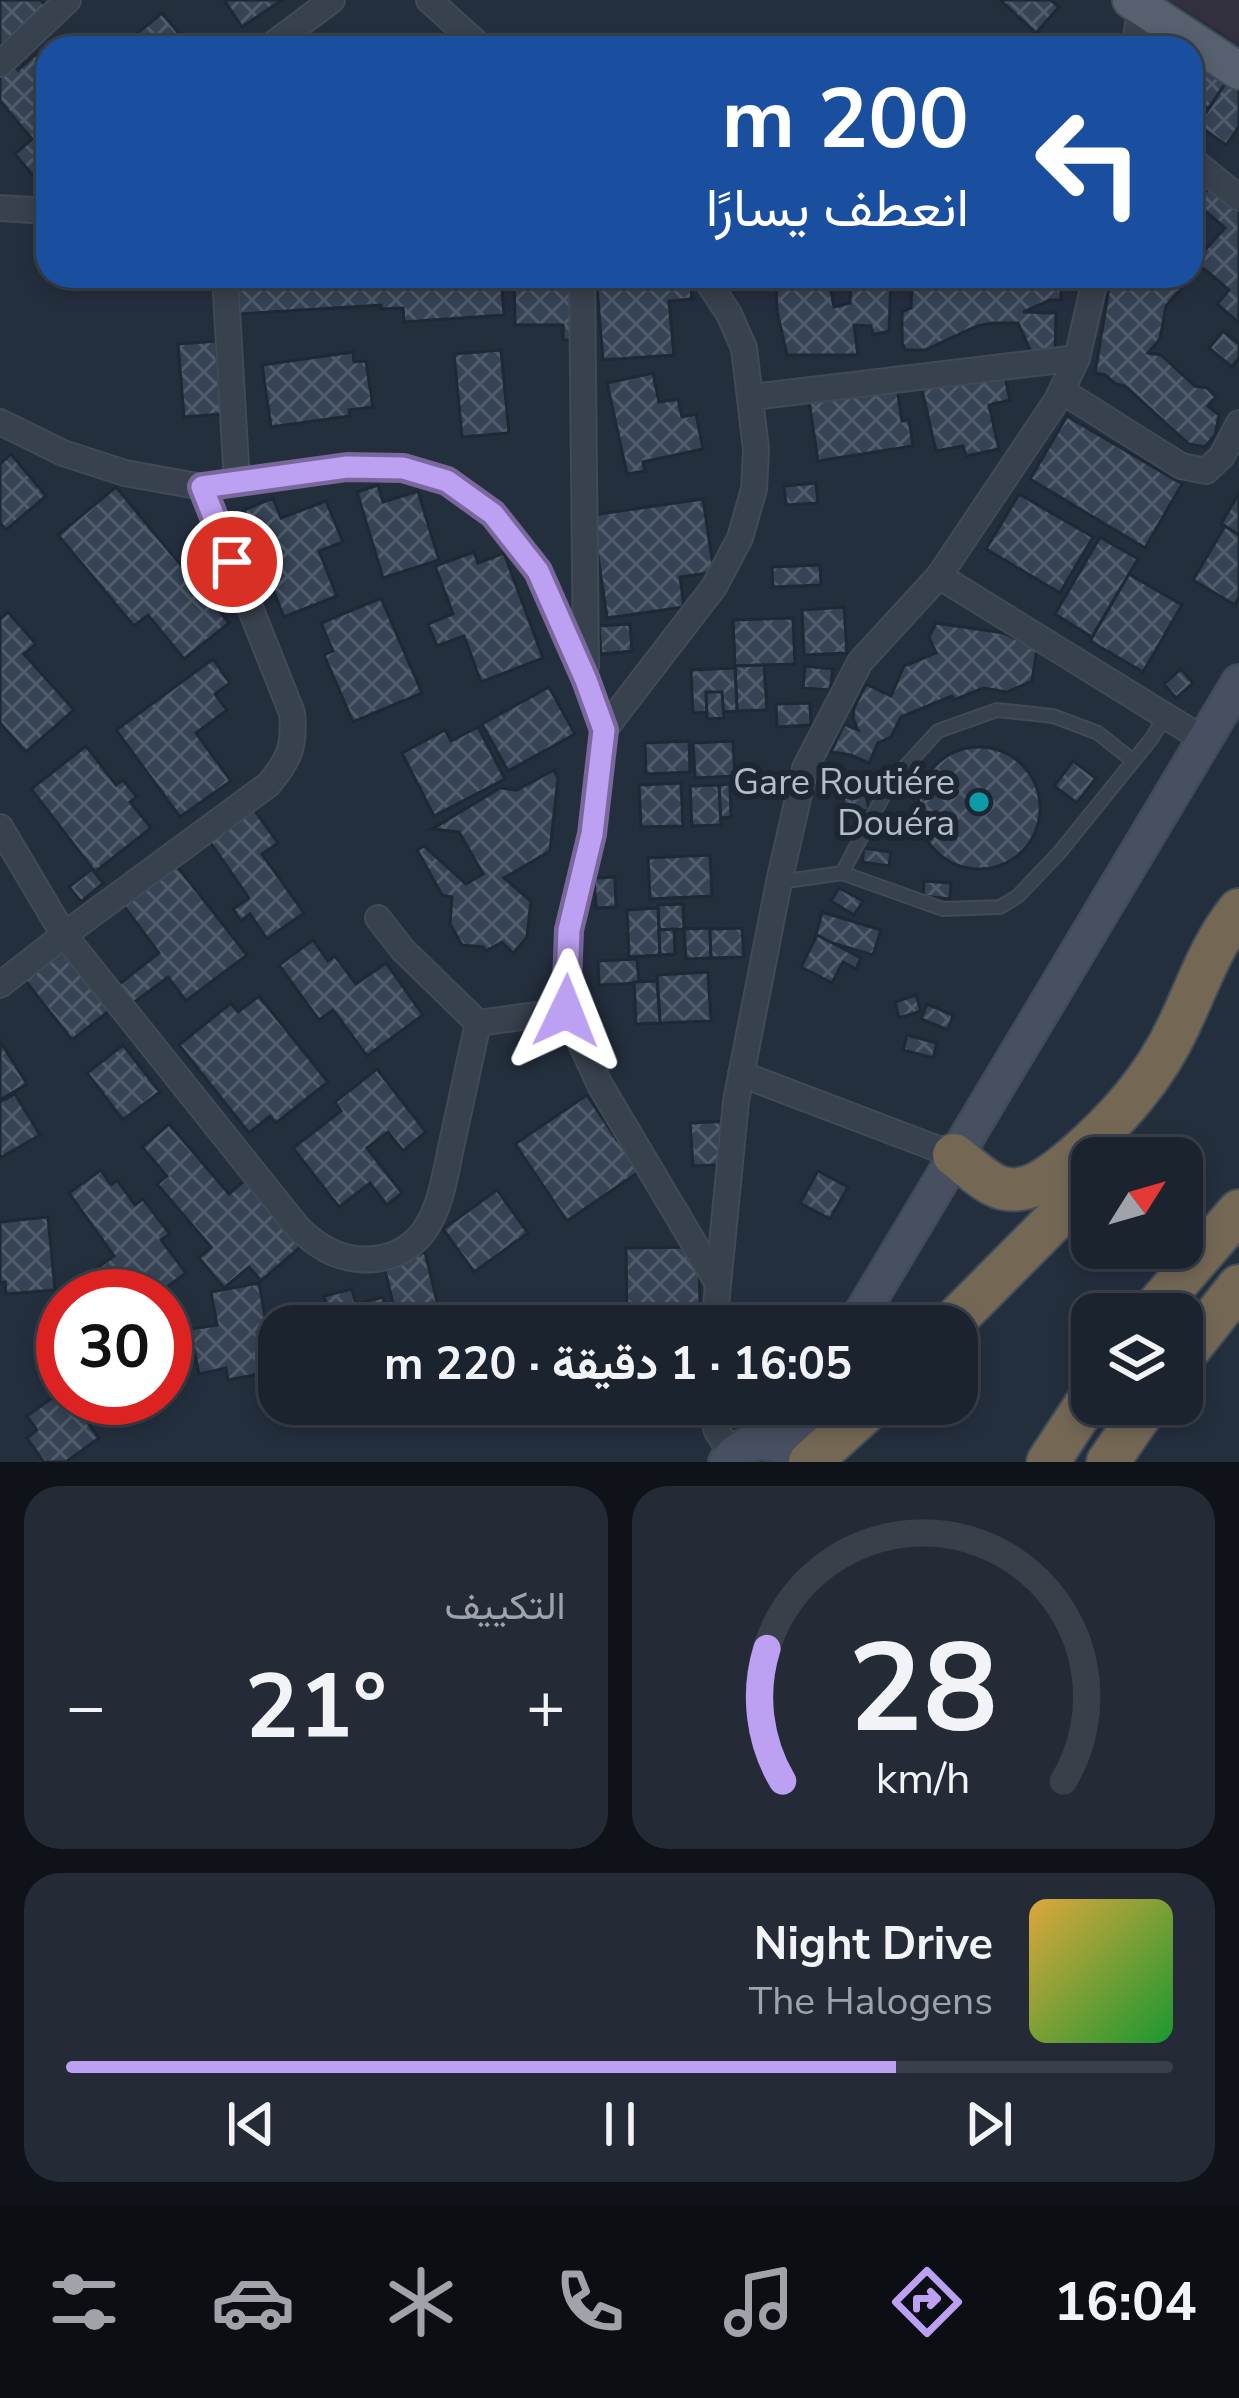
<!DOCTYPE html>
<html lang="ar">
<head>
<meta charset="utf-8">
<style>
  :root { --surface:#1b232e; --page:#242b36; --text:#f1f3f6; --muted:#a0a4aa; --line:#39404a; --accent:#bca0f2 }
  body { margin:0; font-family:"Nunito Sans",Vazirmatn,sans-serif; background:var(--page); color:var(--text); direction:rtl; height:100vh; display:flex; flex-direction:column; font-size:45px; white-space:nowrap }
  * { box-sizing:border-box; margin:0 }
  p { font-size:39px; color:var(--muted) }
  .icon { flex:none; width:66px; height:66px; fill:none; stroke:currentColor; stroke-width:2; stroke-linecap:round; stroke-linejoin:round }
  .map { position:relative; height:1462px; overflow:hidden; direction:ltr }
  .panel { display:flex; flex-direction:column; gap:24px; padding:24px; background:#0f1319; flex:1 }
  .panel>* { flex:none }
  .top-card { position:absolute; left:36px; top:36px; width:1167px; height:252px; border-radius:36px; box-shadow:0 6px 18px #0003,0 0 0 3px var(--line); direction:rtl; background:#1a4fa0; color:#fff; overflow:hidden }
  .needle { width:78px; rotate:53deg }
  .fabs { position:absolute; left:1071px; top:1137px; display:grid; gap:24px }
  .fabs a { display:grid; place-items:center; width:132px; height:132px; border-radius:24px; background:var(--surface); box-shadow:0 6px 18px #0003,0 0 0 3px var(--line); font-size:60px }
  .speed { position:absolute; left:36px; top:1269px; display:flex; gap:24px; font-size:60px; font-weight:700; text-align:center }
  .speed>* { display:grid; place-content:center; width:156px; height:156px; border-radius:50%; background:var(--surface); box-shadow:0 6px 18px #0003,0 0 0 3px var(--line); line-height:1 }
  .speed .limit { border:18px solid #d22; background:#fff; color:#111 }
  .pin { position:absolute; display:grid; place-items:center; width:102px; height:102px; color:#fff; margin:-51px; border:6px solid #fff; border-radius:50%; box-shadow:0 3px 12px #0007 }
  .me { position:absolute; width:132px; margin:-66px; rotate:2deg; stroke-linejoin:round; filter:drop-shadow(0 0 9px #0008) }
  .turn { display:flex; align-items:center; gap:42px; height:252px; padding:0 36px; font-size:54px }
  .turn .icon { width:156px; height:156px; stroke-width:2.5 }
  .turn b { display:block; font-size:84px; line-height:102px }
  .big { font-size:90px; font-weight:700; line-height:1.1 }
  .panel .widget { flex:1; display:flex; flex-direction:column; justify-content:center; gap:18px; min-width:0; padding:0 42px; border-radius:36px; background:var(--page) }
  .panel .dial { align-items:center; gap:0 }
  .dial svg { height:312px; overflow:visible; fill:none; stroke:var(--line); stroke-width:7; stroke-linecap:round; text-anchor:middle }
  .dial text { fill:var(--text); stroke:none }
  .song { display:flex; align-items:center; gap:36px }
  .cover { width:144px; height:144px; border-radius:18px; background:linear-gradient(135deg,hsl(40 70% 55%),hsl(130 70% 35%)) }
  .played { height:12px; border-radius:6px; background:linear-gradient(90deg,var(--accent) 75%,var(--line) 75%) }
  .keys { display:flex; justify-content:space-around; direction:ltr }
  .heat { display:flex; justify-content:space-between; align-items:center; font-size:66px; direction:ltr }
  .panel .tiles { flex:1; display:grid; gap:24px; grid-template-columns:1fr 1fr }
  .widget:last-child { grid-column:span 2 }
  .trip { position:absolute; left:258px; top:1305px; width:720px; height:120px; border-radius:36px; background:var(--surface); box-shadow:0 6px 18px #0003,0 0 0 3px var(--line); font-weight:700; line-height:120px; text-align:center; direction:rtl }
  .tabs { display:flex; height:192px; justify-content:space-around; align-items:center; background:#0b0e12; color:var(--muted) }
  .tabs .icon { width:84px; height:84px }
  .tabs .current { color:var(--accent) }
  .tabs b { font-size:54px; color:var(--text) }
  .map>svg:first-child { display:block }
  .medical { fill:#32303f }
  .building { fill:url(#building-cross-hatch); stroke:#1f2835; stroke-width:3 }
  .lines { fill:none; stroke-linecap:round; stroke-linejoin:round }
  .lane-casing { stroke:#414a57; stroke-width:16 }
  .street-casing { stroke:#414a57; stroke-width:28 }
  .secondary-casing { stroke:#414a57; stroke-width:38 }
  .primary-casing { stroke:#414a57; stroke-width:40 }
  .highway-casing { stroke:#434c59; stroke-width:46 }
  .lane { stroke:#38414e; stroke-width:12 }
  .street { stroke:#38414e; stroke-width:24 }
  .secondary { stroke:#465061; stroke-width:33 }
  .primary { stroke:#56606e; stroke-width:36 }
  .highway { stroke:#746855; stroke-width:42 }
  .route-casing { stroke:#7a689d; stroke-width:30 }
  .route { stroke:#bca0f2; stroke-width:21 }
  .culture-dot { fill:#0f9aa8; stroke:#1d2633; stroke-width:4.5 }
  .labels { text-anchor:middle; stroke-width:12; stroke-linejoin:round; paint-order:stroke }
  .poi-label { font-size:36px; fill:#b4bcc9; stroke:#1d2633; text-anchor:end }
</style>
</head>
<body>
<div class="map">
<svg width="1239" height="1462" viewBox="0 0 1239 1462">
  <defs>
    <pattern id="building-cross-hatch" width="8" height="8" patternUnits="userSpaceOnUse" patternTransform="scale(3)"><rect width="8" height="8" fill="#364354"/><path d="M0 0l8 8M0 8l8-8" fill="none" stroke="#515c6b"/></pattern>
  </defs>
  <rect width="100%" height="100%" fill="#242f3e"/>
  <polygon class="medical" points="1169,0 1239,0 1239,43"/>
  <g class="building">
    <polygon points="0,0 41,0 47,8 0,47"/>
    <polygon points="224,0 282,0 242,27"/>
    <polygon points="1000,0 1051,0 1059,7 1036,33"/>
    <polygon points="162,13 191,48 119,48"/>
    <polygon points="36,54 48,67 48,179 41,185 15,154 32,139 0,101 0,67 9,59 18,70"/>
    <polygon points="1193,60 1226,83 1208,109 1191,98 1191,63"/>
    <polygon points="1227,81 1239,90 1239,127 1226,145 1198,125"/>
    <polygon points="1211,185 1239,210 1239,323 1217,304 1229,290 1195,261 1225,228 1196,203"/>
    <polygon points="237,276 501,276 504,315 404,322 403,308 381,309 381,305 240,314"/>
    <polygon points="514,276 573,278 574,340 563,340 563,325 515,325"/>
    <polygon points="596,276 690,276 692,299 669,301 674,355 603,360"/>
    <polygon points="776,276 828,276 834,307 850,303 851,276 882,276 882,279 891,279 889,331 873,335 871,326 854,325 858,355 787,355 777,311"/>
    <polygon points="912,276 1018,276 1020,279 1020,276 1061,276 1061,300 1050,300 1023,312 1056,313 1055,355 1032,354 1018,323 993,323 977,326 925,350 905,350 902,342 902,312 911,308"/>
    <polygon points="1111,276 1174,276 1184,286 1166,306 1160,339 1148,353 1161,355 1195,386 1207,388 1216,397 1208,406 1219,415 1215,435 1205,447 1189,444 1125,386 1116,384 1105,375 1095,373"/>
    <polygon points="1223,331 1239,344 1239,358 1232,367 1209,348"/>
    <polygon points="216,341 221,414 184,417 178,344"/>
    <polygon points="501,350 509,433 462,437 454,354"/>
    <polygon points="353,352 354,362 366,361 373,407 349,410 350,416 271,427 262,365"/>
    <polygon points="1003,369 1010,400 989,405 999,449 966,456 963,446 936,451 919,377"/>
    <polygon points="653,373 659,402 678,399 682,417 696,414 703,449 643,462 645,471 627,474 607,383"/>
    <polygon points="896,381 902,421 909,419 913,446 818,461 808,395"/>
    <polygon points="1067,416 1182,484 1145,548 1030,479"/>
    <polygon points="11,454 46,496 6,530 0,523 0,464"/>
    <polygon points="816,483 818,503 786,505 784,486"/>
    <polygon points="378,485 383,502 418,491 439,560 383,578 357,492"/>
    <polygon points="116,487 229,623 184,659 148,615 134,626 58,535"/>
    <polygon points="1239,493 1239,535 1221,524"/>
    <polygon points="1019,494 1093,537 1060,593 986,549"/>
    <polygon points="273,498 281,518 326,501 343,542 319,551 337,596 284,617 269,580 257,584 241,543 255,537 244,510"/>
    <polygon points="703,499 714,572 680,577 684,607 607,618 592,515"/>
    <polygon points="1225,526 1239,535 1239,597 1235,605 1193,580"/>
    <polygon points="1100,537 1138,559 1092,637 1055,614"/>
    <polygon points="474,552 478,563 504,553 543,658 481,682 464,636 437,646 428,624 453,614 435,566"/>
    <polygon points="820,565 821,585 773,587 772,567"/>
    <polygon points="1129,574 1182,605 1143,672 1090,641"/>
    <polygon points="381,598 422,693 353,722 324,655 333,651 321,623"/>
    <polygon points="844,607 847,653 804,655 802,610"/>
    <polygon points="8,612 36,644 24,654 74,710 26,752 0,723 0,619"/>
    <polygon points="793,618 795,664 735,666 733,620"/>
    <polygon points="936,623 1004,633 1037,649 1032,681 1007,692 983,688 954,700 952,696 901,717 891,737 878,743 869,763 851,755 831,752 844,724 858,730 853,718 854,708 866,684 891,696 904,666 936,653 929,637"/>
    <polygon points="630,624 632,651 601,654 599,626"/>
    <polygon points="213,659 230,683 215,694 227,710 196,733 231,781 180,817 116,730"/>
    <polygon points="764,665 767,710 737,711 735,666"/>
    <polygon points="805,666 833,669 830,690 803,688"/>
    <polygon points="735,668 737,711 693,713 691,670"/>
    <polygon points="1181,669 1193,683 1176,698 1164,684"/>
    <polygon points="549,687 575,734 508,771 482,724"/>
    <polygon points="706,692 722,692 724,718 707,719"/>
    <polygon points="810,703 811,725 777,727 776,704"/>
    <polygon points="478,727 505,779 434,816 402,753 445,730 451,741"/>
    <polygon points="689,741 690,772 646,774 645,743"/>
    <polygon points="733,741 735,776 695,778 693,743"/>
    <polygon points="86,746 116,785 123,780 137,797 130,802 151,828 95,872 31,789"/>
    <circle cx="979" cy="808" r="61"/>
    <polygon points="1073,761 1096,778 1077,803 1054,786"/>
    <polygon points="554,770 558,778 550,851 504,878 531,901 527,937 513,953 502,942 486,951 483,947 462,945 450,924 452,897 442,895 417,850 424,846 466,884 483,874 459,832 432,829 500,788 517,790"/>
    <polygon points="863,780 869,810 846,815 840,784"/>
    <polygon points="681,783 683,826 641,827 639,785"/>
    <polygon points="730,784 731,817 720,818 719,785"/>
    <polygon points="719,785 721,825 692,826 690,786"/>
    <polygon points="253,808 278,843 262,854 304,913 267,939 250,914 241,921 233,909 249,898 208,839"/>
    <polygon points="864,848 891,852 889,866 862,862"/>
    <polygon points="710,855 712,896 650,899 648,858"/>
    <polygon points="173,861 247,955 186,1001 168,977 132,1004 118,985 159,953 120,901"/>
    <polygon points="92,869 103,883 81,902 69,887"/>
    <polygon points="615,877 616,907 596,908 594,878"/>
    <polygon points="924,881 951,883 950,899 923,896"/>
    <polygon points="839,888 863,901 854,915 831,901"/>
    <polygon points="683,904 684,929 659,930 658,905"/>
    <polygon points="658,908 660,955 629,957 627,910"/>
    <polygon points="822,912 881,930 873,955 815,938"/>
    <polygon points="710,928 711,958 686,959 684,929"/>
    <polygon points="742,928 744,957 711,958 710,929"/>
    <polygon points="674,929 675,954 660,955 659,930"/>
    <polygon points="817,935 861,958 856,969 843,962 832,983 801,967"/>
    <polygon points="68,938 119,1003 72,1040 21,975"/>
    <polygon points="313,940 328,961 335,956 356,984 386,963 423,1015 367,1056 333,1010 319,1020 279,965"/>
    <polygon points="637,959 639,983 599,985 598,961"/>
    <polygon points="708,972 711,1021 660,1023 657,975"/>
    <polygon points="657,981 660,1023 636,1024 634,982"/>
    <polygon points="916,995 921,1011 899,1018 895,1002"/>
    <polygon points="259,996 328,1082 276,1123 270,1116 249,1133 179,1045 231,1003 238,1012"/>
    <polygon points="927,1004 953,1015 948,1030 921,1019"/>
    <polygon points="907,1035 937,1043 933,1058 903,1050"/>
    <polygon points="0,1041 27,1084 0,1100"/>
    <polygon points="123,1045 160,1092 123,1120 87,1073"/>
    <polygon points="377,1069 426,1132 403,1151 388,1132 367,1148 402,1193 387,1205 370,1183 339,1207 293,1148 341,1111 335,1102"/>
    <polygon points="15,1094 40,1135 0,1158 0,1102"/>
    <polygon points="587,1095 617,1140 627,1133 649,1165 567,1221 515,1144"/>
    <polygon points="733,1121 736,1164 693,1166 690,1123"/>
    <polygon points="169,1124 229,1194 256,1171 312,1237 261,1281 249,1267 224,1288 199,1258 211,1247 157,1184 167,1176 142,1147"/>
    <polygon points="101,1170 111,1185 117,1180 135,1205 143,1199 170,1234 161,1240 186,1273 155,1296 107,1296 90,1273 114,1256 69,1193"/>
    <polygon points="818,1171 848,1187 830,1219 800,1203"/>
    <polygon points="497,1190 528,1233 474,1272 443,1229"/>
    <polygon points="48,1217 55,1290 6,1294 5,1282 0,1283 0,1222"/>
    <polygon points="699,1247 700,1314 627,1315 626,1248"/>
    <polygon points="425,1252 438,1306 396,1316 383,1262"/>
    <polygon points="259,1283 275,1371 228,1380 226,1368 199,1374 190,1329 217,1325 211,1292"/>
    <polygon points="352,1289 356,1304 383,1297 391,1326 332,1326 324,1296"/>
    <polygon points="63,1390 63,1398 70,1398 99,1438 66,1462 44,1462 27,1438 37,1430 27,1416"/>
  </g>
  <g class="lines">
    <g class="lane-casing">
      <g id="lane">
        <polyline points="842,873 891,782 938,731 997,710 1053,716 1098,733 1132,760"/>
        <polyline points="780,882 842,873 943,909 1000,907 1018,896 1059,853 1152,738 1165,716"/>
      </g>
    </g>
    <g class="street-casing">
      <g id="street">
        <polyline points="429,0 482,48"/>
        <polyline points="268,48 332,0"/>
        <polyline points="1134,48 1141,7"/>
        <polyline points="0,64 68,0"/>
        <polyline points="1196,163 1239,198"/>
        <polyline points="0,208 48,211"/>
        <polyline points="225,276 237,483"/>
        <polyline points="582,276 586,666"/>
        <polyline points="1062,391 1181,466 1206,471 1222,456 1239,423"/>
        <polyline points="752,397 1077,358"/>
        <polyline points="0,422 63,453 125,473 202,487 347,467 402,468 447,481 493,514 538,571 586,680 604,730 592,834 569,930 566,1011 600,1085 717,1282"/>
        <polyline points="939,576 1206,741"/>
        <polyline points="604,730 714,587 740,538 754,489 756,449 744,348 729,314 704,276"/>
        <path d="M0,827L64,935L299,1229C322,1250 343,1262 375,1259C397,1257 417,1244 428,1225C442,1201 446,1170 452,1143C461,1103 469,1063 478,1023L566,1011"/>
        <polyline points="378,918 403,950 478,1023"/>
        <path d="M0,985L64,935L269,784C290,758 295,746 292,713L202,487"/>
        <polyline points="741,1074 954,1155"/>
        <polyline points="714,1326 736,1101 779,882 805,768 860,662 939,576 1057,400 1077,358 1096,276"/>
        <polyline points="709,1404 717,1431 732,1454"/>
      </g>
    </g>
    <g class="secondary-casing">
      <g id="secondary">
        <polyline points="854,1326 1239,682"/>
        <polyline points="784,1447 809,1404"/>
        <path d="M726,1462C747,1435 778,1437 799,1462"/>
      </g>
    </g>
    <g class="primary-casing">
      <polyline id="primary" points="1131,0 1239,71"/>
    </g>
    <g class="highway-casing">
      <g id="highway">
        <path d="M954,1155C968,1165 983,1181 999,1187C1027,1197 1052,1175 1072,1159C1117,1120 1155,1078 1180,1023C1198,985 1212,943 1239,910"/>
        <polyline points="1150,1314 1239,1211"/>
        <polyline points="949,1326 1092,1182"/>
        <polyline points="1182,1358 1239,1286"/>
        <polyline points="810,1462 874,1404"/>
        <polyline points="1048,1462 1092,1395"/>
        <polyline points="1108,1462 1148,1404"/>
      </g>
    </g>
    <use href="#lane" class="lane"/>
    <use href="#street" class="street"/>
    <use href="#secondary" class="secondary"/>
    <use href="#primary" class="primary"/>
    <use href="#highway" class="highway"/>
  </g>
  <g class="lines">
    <g class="route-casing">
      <polyline id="route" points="232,562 202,487 347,467 403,468 447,481 493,514 538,571 586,680 604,730 592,834 569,930 566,1011"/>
    </g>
    <use href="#route" class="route"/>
  </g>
  <circle class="culture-dot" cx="979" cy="802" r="12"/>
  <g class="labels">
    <g class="poi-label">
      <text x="955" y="794">Gare Routiére<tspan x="955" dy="41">Douéra</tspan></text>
    </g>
  </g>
</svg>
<div class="fabs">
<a><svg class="needle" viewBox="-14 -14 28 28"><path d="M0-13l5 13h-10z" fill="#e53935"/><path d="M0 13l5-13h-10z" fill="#a0a4aa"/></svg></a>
<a><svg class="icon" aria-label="layers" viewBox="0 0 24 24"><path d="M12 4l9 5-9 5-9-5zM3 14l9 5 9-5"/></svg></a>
</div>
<div class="speed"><div class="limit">30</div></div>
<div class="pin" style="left:232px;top:562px;background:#d93025"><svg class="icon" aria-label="arrive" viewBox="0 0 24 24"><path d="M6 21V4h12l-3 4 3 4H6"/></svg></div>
<svg class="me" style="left:566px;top:1011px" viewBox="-20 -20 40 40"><path d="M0-17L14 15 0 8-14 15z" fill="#bca0f2" stroke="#fff" stroke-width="4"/></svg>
<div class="trip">16:05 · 1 دقيقة · 220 m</div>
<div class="top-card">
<div class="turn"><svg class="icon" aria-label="left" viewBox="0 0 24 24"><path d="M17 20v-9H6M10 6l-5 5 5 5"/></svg><div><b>200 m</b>انعطف يسارًا</div></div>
</div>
</div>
<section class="panel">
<div class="tiles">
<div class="widget dial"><svg viewBox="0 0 100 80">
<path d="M14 69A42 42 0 1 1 86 69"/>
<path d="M14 69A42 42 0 0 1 10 35" stroke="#bca0f2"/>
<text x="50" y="56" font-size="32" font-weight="700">28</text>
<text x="50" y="72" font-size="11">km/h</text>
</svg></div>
<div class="widget"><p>التكييف</p>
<div class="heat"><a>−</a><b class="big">21°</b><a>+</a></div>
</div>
<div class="widget">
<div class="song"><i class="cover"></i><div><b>Night Drive</b><p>The Halogens</p></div></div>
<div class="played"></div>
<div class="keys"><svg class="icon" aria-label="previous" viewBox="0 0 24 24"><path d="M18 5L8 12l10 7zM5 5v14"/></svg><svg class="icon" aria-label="pause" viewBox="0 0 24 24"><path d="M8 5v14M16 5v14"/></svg><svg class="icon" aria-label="next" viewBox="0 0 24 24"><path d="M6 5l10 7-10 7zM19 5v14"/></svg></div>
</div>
</div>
</section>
<nav class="tabs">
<b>16:04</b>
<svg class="icon current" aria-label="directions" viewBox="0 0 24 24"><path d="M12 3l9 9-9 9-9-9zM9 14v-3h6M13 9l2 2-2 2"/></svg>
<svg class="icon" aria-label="music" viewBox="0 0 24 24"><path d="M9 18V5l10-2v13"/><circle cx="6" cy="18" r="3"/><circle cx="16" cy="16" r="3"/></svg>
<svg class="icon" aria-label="phone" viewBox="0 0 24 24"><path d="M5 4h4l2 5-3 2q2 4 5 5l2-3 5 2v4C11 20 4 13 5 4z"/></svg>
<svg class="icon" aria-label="climate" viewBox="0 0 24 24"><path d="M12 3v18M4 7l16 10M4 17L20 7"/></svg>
<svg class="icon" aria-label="car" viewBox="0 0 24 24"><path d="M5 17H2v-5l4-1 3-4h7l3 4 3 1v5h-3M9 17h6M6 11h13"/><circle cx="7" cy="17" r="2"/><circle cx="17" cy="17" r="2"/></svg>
<svg class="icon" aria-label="filters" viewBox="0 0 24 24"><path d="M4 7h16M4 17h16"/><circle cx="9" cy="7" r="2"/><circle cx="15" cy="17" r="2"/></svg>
</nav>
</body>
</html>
